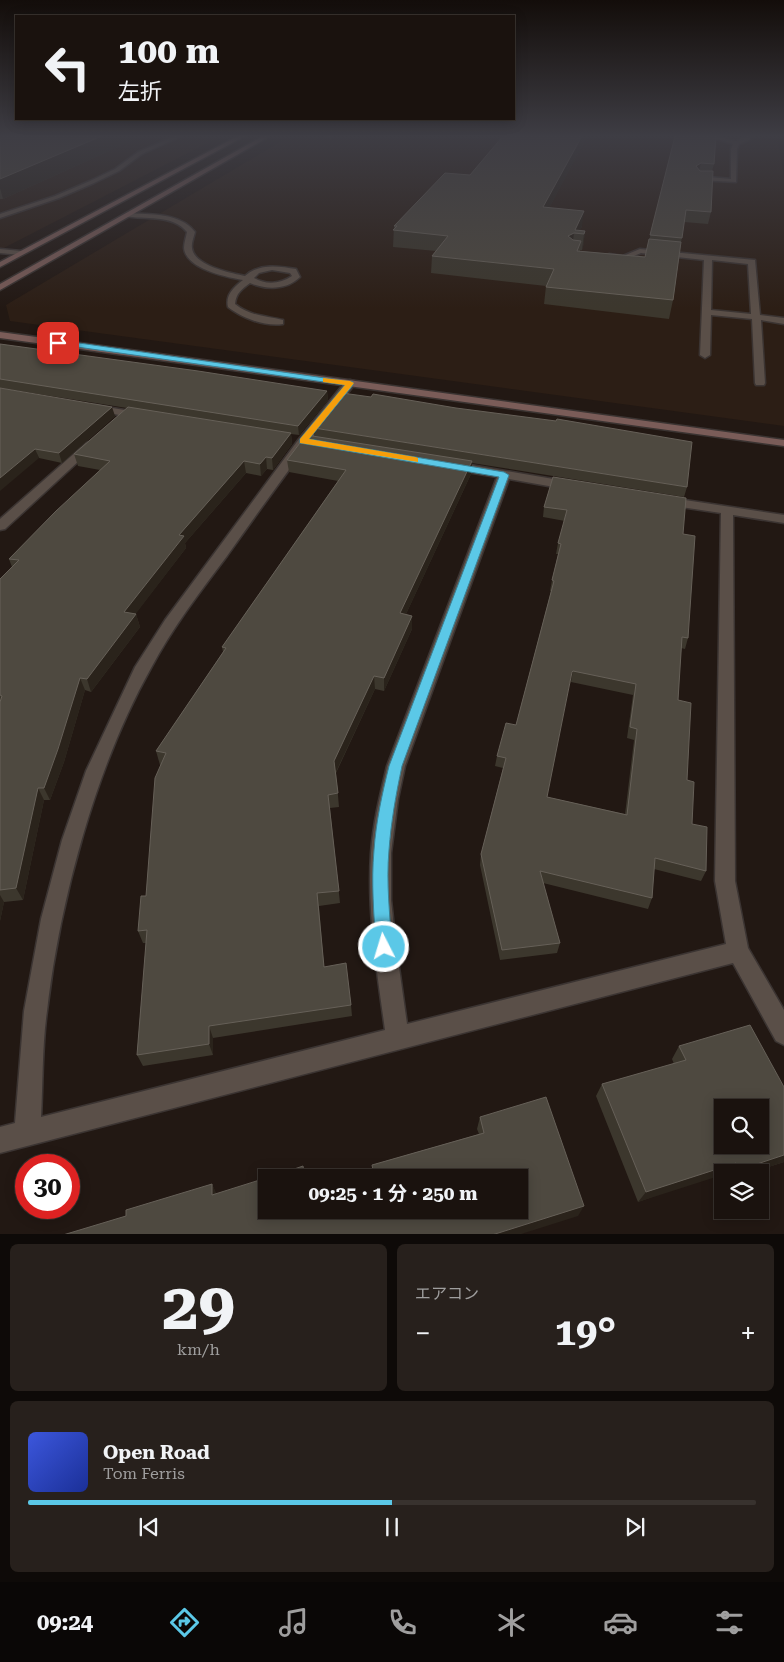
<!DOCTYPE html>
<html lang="ja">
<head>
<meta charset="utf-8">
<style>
  :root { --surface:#1a120e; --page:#27201c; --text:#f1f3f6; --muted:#9f9e9e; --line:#38322e; --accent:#5bc8e7 }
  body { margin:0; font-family:"Roboto Serif","Noto Sans JP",serif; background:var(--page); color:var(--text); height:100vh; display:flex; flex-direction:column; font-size:19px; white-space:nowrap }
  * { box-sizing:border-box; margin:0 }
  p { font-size:16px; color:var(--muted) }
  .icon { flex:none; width:28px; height:28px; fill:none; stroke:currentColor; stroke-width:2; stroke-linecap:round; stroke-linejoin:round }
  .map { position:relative; height:1234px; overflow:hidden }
  .panel { display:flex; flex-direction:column; gap:10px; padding:10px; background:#0e0a08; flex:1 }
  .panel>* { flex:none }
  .hud { position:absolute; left:15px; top:15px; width:500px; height:105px; border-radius:0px; box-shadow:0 2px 12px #0003,0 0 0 1px var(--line); background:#1a120e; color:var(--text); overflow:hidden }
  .tools { position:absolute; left:714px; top:1099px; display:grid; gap:10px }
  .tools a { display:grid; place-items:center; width:55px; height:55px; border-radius:0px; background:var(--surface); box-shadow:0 2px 12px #0003,0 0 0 1px var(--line); font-size:25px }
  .speed { position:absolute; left:15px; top:1154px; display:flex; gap:10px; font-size:25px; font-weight:700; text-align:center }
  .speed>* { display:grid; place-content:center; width:65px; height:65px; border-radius:50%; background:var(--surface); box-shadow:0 2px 12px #0003,0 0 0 1px var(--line); line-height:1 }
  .speed .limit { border:8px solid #d22; background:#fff; color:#111 }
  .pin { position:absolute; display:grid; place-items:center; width:42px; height:42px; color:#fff; margin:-21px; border-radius:10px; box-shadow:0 2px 8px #0006 }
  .me { position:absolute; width:55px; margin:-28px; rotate:355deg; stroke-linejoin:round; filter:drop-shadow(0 0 4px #0008) }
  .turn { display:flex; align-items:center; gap:18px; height:105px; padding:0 20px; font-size:22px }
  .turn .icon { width:65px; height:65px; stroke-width:2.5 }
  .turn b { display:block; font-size:35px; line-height:42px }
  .big { font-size:38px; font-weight:700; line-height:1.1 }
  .panel .widget { flex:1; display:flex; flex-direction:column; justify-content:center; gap:8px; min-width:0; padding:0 18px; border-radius:8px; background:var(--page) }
  .panel .dial { align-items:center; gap:0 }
  .dial b { font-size:65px; line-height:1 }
  .song { display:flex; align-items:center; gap:15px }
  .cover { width:60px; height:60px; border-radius:8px; background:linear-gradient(135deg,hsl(230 70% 55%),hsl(230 70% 35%)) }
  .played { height:5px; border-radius:2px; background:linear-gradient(90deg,var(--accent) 50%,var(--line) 50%) }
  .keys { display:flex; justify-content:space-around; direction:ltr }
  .heat { display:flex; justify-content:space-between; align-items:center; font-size:28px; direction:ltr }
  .panel .tiles { flex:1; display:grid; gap:10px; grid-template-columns:1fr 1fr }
  .widget:last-child { grid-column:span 2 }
  .trip { position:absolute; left:258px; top:1169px; width:270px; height:50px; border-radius:0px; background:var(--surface); box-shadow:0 2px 12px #0003,0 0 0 1px var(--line); font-weight:700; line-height:50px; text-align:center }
  .tab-bar { display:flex; height:80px; justify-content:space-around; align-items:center; background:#0a0706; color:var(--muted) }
  .tab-bar .icon { width:35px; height:35px }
  .tab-bar .selected { color:var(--accent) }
  .tab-bar b { font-size:22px; color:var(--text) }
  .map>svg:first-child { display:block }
  .built { fill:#2c1e15 }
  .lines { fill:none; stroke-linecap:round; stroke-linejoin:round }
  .lane-casing { stroke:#3b3432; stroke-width:3 }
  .street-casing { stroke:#3b3432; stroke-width:3 }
  .secondary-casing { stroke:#3b3432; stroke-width:3 }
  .lane { fill:#5a4f48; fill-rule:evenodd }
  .street { fill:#5a4f48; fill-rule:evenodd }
  .secondary { fill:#7a5c58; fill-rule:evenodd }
  .wall { fill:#3c372d; fill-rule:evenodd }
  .shaded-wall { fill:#2a231b }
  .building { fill:#4e4940; stroke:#666058; fill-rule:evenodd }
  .route { fill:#5bc8e7; stroke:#3b8296 }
  .slow { fill:#f59e0b }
</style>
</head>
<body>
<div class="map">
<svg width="784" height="1235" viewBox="0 0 784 1235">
  <rect width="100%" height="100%" fill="#221813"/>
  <g class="built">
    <polygon points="0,136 221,136 0,250"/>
    <polygon points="290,136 777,136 784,176 784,426 10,321 6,305"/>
  </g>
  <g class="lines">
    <g class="lane-casing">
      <g id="lane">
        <polygon points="175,136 182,136 142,154 119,171 94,183 59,198 0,218 0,214 55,196 90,181 115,169 138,152"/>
        <polygon points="326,136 333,136 330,138"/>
        <polygon points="706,136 714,136 736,141 746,136 752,136 749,140 739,144 737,149 736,182 698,180 695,178 698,176 731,179 731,149 733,144"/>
        <path d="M127,213C150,215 180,212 195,232C194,237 191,243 192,248C194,266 231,273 245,276C259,263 279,266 296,269L300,277C287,290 266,290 250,283C242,289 236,293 235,304C250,316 266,316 283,320V324C265,327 242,318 228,307C225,295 234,287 243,280C226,277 186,269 184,248C184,243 186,237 187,232C173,214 144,220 125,216L124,215ZM272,270L290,273L292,276C280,284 266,285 254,278L259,273Z"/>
        <polygon points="0,249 21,251 25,253 21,255 0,253"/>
        <path d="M640,249L755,260L760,315L784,318V324L761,320L765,383L764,385H756L755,383L752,319L711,315L710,355L705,358L700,355L704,260L641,253L624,260L605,256L609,254L623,256ZM712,260L748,264L751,314L711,310Z"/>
      </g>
    </g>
    <g class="street-casing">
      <g id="street">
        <path d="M350,380L354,381L355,383L354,385C309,441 268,498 227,556C200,592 172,628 151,668C96,766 60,899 47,1011C42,1046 43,1082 41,1117L385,1030C377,971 367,912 371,853C373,824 380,795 387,766L497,477L449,469L447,466L453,462L571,482L577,486L571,490L509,479L405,766L398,799L391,853V900L396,946L407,1024L726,944L715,881L721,513L661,504L659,501L665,497L784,515V523L733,515L735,881L748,948L784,1010V1045L776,1041L733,963L0,1153V1127L15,1123L24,1011L41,919L62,840L86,771L135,667L165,620L299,439L346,381Z"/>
        <polygon points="95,405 142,413 147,416 142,419 91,410 90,408 91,406"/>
        <polygon points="90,442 94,443 96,445 94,447 5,529 0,530 0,519 86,443"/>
      </g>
    </g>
    <g class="secondary-casing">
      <g id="secondary">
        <polygon points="238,136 245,136 0,267 0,262"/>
        <polygon points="263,136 270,136 0,290 0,284"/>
        <polygon points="0,332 784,440 784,446 0,338"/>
      </g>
    </g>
    <use href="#lane" class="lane"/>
    <use href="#street" class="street"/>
    <use href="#secondary" class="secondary"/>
  </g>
  <g class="wall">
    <polygon points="0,136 142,136 3,199 0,199"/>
    <polygon points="503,136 587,136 549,208 582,226 580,230 585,231 583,247 582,250 580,250 580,251 645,257 675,136 714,164 712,171 711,212 708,224 684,222 673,300 669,319 544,304 546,286 431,273 432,256 436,251 393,247 394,226 470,175"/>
    <polygon points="0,344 327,391 328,400 299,435 291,434 292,444 273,470 267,469 261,476 246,473 185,543 186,548 135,614 136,614 140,627 91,692 85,690 64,762 50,800 44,800 23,900 4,902 0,921 0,579 12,567 9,559 100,470 78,466 74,454 127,408 0,388"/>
    <polygon points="0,388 115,416 62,463 39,458"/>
    <polygon points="314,428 687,487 684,497 472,463 471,474 406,614 412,616 412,629 384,691 375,689 336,773 339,807 330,808 340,903 319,906 324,966 351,1005 352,1016 213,1038 213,1055 143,1066 137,1055 146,943 143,943 138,931 146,896 161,765 160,765 156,751 223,652 222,647 338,481 289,472 287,460 314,436"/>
    <path d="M553,477L683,534L688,638L685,649L681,648L678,700L692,824L706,871L701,881L654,869L652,898L648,909L543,883L560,943L557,953L500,960L480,865L481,854L503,768L495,766L497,756L516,725L551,591H550L552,580L558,554H556L558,543L565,521L543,517L544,507ZM571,682L633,695L627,738L634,740L625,814L547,797L569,683Z"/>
    <polygon points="679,1046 784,1162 753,1172 722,1172 638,1202 596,1096 602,1084 674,1064 672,1059"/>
    <polygon points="480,1117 578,1216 126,1216 212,1184 216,1194 266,1210 372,1176 372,1165 479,1134 477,1129"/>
  </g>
  <g class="shaded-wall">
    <polygon points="102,136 142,136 3,199 0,188 0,179"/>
    <polygon points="582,136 587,136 542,222 543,207"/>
    <polygon points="701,163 698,174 696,166"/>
    <polygon points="584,211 582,226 579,233 575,230"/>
    <polygon points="585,231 583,247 582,250 584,234"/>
    <polygon points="574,233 572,249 568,236"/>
    <polygon points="327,391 328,400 299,435 298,426"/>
    <polygon points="112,407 115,416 62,463 59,453"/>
    <polygon points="291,433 292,444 273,470 272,458"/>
    <polygon points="35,449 39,458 0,491 0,478"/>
    <polygon points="266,457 267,469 261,476 260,464"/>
    <polygon points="244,461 246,473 185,543 186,548 128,624 124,612 179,535"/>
    <polygon points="472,461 471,474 400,627 400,613"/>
    <polygon points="136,614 140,627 91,692 87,679"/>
    <polygon points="412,616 412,629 384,691 384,678"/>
    <polygon points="573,671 571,682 569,683 572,672"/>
    <polygon points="374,676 375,689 335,774 334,761"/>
    <polygon points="80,678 85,690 64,762 50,800 44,788"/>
    <polygon points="38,788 44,800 23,900 16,888"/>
    <polygon points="0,895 4,902 0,921"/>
    <polygon points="209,1026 213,1038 213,1055 209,1044"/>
    <polygon points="784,1155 784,1162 753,1172 737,1172 739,1170"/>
    <polygon points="736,1163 728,1172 722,1172 722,1175 638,1202 646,1192"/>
    <polygon points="212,1184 217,1195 212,1195"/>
    <polygon points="584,1206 578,1216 518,1235 492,1235"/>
  </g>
  <g class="building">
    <polygon points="0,136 102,136 0,179"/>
    <polygon points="503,136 582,136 543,207 584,211 575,230 585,231 584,234 574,233 568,236 573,240 581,241 577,251 645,257 649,239 681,242 673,300 546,287 554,269 432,256 448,236 393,230 397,226 394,226 445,173 470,175"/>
    <polygon points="675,136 716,136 714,164 701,163 696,166 700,171 713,171 711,212 686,210 682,238 650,235"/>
    <polygon points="0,344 198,371 327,391 298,426 0,379"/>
    <polygon points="0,388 112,407 59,453 35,449 0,478"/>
    <polygon points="342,393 371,397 373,394 456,408 556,421 557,419 692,442 687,487 314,428"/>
    <polygon points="128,407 291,433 272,458 266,457 260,464 244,461 179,535 184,536 124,612 136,614 87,679 80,678 58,749 44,788 38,788 16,888 0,890 0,702 2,696 0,695 0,579 19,560 9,559 56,511 110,461 74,454"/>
    <polygon points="306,435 472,461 400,613 412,616 384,678 374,676 334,761 338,793 328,795 339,891 317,893 324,967 346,963 351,1005 209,1026 209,1044 137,1055 147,930 138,931 141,896 146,896 155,778 166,753 156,751 226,648 222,647 346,470 287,460"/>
    <path d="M553,477L686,498L683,534L695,536L688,638L682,637L678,700L691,703L687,780L694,782L692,824L707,827L706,871L655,858L652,898L540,871L560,943L502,950L481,854L506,758L497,756L506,723L516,725L554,581L552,580L561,544L558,543L567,510L544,507ZM573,671L636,684L630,727L637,729L627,815L547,797L572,672Z"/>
    <path d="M750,1025L784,1087V1155L739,1170L736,1163L646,1192L602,1084L686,1060L679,1046ZM722,1108H760V1145H722Z"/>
    <polygon points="546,1097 584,1206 492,1235 63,1235 126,1216 126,1210 212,1184 212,1195 266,1178 266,1210 519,1210 519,1178 366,1178 374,1175 372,1165 484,1133 480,1117"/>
    <polygon points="303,1166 305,1178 268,1178"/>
  </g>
  <linearGradient id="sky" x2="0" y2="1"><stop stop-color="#130d0a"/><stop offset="0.44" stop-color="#3e3d44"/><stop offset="1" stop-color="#3e3d44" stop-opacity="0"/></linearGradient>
  <rect width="784" height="309" fill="url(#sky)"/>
  <path class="route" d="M58,340L353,382V385L309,439L504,472L509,475L402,766C396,794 391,822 389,850C386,883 390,915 392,947L390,953L384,955L378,953L376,947C374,915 371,883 374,850C376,822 382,794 389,766L499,477L300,443V439L345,385L56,344V341Z"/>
  <polygon class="slow" points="323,378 350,381 354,383 309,439 415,457 418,458 418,462 300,443 300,439 345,385 323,382"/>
</svg>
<div class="tools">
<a><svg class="icon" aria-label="search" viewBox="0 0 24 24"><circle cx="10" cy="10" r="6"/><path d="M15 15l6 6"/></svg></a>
<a><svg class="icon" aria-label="layers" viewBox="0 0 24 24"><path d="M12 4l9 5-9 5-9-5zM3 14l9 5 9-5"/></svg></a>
</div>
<div class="speed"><div class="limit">30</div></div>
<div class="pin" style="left:58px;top:343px;background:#d93025"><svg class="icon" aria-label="arrive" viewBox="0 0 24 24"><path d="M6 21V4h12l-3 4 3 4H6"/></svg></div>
<svg class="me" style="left:384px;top:947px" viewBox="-20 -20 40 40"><circle r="17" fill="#5bc8e7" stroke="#fff" stroke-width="3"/><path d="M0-11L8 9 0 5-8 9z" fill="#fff"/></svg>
<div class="trip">09:25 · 1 分 · 250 m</div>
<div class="hud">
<div class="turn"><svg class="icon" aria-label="left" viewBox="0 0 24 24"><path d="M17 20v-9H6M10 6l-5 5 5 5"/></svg><div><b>100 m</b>左折</div></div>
</div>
</div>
<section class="panel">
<div class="tiles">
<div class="widget dial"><b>29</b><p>km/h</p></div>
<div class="widget"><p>エアコン</p>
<div class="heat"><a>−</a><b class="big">19°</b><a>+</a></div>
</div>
<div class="widget">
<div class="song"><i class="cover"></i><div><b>Open Road</b><p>Tom Ferris</p></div></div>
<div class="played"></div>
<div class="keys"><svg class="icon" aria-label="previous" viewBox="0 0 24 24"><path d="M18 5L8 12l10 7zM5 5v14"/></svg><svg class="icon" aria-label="pause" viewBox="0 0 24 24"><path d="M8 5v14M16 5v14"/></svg><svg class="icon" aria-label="next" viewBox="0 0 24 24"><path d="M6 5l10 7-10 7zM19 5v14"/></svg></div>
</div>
</div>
</section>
<nav class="tab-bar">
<b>09:24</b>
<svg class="icon selected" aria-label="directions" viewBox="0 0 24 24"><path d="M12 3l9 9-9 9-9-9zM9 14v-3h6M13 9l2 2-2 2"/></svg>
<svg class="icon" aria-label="music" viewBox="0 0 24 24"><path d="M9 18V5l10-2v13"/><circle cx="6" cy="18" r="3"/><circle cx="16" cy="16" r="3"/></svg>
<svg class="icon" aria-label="phone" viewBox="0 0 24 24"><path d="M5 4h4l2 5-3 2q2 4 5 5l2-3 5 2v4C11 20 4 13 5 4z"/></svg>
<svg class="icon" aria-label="climate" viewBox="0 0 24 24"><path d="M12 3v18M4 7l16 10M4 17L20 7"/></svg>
<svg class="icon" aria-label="car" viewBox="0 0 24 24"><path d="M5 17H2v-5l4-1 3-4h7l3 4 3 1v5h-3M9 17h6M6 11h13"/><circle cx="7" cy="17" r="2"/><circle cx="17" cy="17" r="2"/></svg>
<svg class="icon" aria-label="filters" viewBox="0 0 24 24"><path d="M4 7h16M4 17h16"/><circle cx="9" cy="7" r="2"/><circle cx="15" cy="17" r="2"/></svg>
</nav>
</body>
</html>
